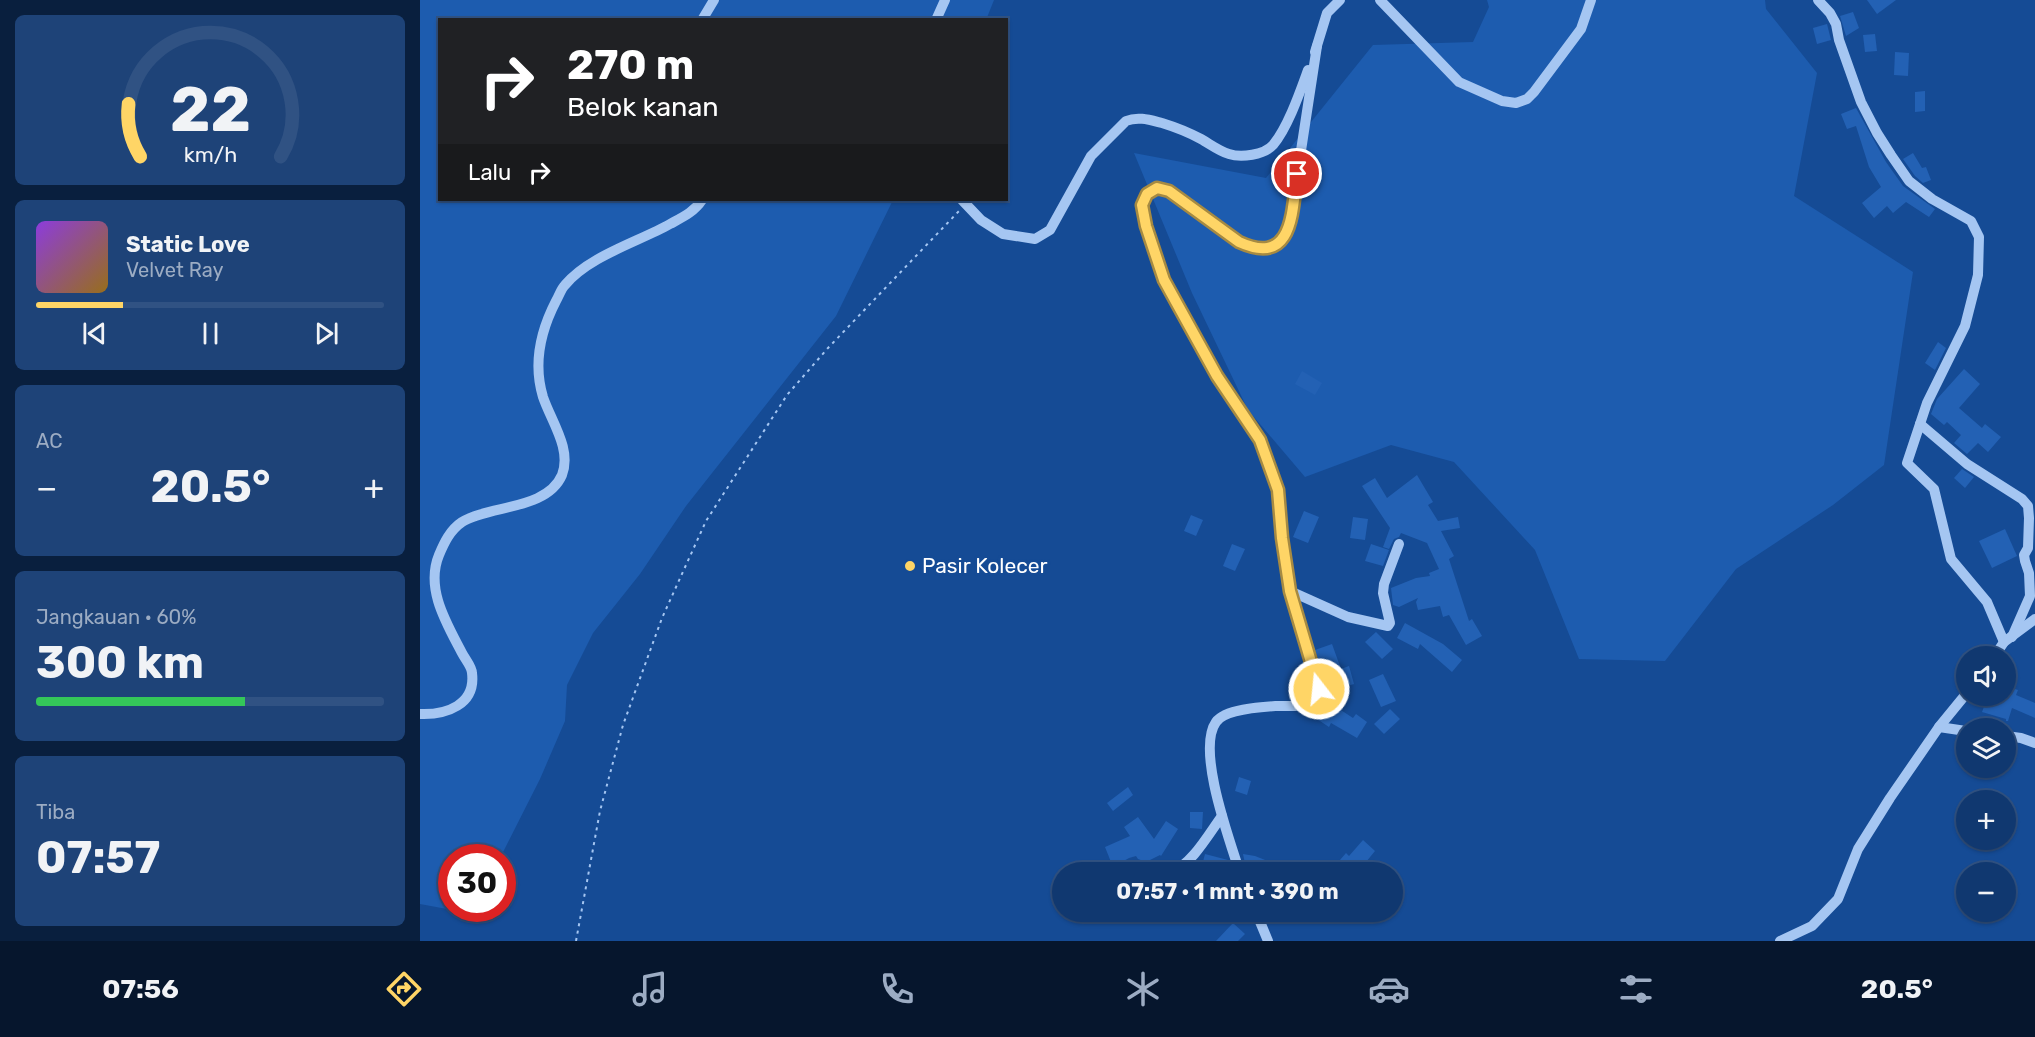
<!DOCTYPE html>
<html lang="id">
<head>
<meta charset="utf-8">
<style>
  :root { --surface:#103870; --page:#1e4378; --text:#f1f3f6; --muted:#9cacc3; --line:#305283; --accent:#ffd566 }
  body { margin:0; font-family:Rubik,sans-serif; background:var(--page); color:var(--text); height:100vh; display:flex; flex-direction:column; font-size:22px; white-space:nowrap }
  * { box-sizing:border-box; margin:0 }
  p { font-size:20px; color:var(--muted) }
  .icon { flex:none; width:33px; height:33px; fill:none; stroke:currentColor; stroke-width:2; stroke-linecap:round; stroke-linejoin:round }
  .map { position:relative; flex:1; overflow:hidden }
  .panel { display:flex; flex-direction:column; gap:15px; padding:15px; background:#091f3e; width:420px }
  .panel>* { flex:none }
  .guide { position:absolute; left:18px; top:18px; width:570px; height:183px; border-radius:0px; box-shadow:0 2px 4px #0004,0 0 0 2px var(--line); background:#202124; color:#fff; overflow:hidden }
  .fabs { position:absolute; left:1536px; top:646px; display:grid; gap:12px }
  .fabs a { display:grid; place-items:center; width:60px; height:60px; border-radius:50%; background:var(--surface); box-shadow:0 2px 4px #0004,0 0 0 2px var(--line); font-size:30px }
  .speed { position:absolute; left:18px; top:844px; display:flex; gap:12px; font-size:30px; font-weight:700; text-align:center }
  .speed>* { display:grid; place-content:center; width:78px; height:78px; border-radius:50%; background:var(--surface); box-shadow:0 2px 4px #0004,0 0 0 2px var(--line); line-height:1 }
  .speed .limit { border:9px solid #d22; background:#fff; color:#111 }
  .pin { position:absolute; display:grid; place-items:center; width:51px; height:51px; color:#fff; margin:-26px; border:3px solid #fff; border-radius:50%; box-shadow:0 2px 6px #0007 }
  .me { position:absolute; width:66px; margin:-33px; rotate:344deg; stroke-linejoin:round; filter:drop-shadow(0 0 4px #0008) }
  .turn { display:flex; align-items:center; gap:21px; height:126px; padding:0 30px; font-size:27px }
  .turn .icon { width:78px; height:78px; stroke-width:2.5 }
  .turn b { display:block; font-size:42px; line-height:51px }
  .then { display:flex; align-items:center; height:57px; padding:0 30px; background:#0003; gap:12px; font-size:22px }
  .big { font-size:45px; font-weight:700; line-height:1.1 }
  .panel .tile { flex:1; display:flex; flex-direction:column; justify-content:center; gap:9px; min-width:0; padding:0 21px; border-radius:9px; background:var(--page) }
  .panel .dial { align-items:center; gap:0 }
  .dial svg { height:156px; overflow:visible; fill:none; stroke:var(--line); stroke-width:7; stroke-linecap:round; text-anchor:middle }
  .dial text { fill:var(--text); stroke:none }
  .song { display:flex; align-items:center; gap:18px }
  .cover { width:72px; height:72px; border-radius:9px; background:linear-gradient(135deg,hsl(270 70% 55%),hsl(40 70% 35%)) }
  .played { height:6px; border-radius:3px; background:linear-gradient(90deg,var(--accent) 25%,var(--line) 25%) }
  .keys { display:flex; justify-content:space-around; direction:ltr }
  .heat { display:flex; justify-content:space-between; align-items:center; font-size:33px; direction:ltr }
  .charge { height:9px; border-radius:4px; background:linear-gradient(90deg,#34c759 60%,var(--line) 0) }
  .trip { position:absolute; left:632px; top:862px; width:351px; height:60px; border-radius:30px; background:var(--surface); box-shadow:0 2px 4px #0004,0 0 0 2px var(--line); font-weight:700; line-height:60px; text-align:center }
  .tab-bar { display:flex; height:96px; justify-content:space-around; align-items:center; background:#06162d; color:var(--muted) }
  .tab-bar .icon { width:42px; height:42px }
  .tab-bar .selected { color:var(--accent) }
  .tab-bar b { font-size:27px; color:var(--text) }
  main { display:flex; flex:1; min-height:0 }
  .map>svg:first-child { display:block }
  .green { fill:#1d5caf }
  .building { fill:#2361b4 }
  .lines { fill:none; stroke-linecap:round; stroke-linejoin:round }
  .path { stroke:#a5c6f2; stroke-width:2; stroke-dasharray:3 4.5; stroke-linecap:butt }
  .minor { stroke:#a5c6f2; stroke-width:10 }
  .route-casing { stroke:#a68a42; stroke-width:15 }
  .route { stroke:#ffd566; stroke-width:10 }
  .poi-dot { fill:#ffd566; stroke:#154b95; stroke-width:2 }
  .labels { text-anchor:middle; stroke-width:6; stroke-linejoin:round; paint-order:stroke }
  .poi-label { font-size:21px; fill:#fff; stroke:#154b95; text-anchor:start }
</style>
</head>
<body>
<main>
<section class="panel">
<div class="tile dial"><svg viewBox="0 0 100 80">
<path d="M14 69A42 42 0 1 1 86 69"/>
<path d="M14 69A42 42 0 0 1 8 42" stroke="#ffd566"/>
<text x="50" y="56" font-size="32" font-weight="700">22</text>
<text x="50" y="72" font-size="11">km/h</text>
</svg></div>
<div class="tile">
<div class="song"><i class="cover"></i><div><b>Static Love</b><p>Velvet Ray</p></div></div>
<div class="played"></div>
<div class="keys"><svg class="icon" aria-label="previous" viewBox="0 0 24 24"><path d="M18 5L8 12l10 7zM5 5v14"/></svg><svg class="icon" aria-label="pause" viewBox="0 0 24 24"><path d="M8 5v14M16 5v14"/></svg><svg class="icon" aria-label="next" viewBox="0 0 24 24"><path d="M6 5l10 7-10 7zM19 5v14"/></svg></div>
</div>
<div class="tile"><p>AC</p>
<div class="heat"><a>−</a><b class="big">20.5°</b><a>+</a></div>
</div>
<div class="tile"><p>Jangkauan · 60%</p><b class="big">300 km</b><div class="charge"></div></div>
<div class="tile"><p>Tiba</p><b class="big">07:57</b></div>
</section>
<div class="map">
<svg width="1615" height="941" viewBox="0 0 1615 941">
  <rect width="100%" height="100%" fill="#154b95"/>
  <g class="green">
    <polygon points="0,0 574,0 566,20 20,20 20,200 473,200 416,316 266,506 220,574 173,633 147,685 145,721 120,779 80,858 32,858 31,907 27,909 0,904"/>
    <polygon points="1067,0 1345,0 1346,9 1397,73 1374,196 1493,272 1464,465 1413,505 1316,569 1245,661 1159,659 1115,550 1034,462 971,445 885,477 828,410 772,293 714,153 846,178 953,45 1053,42 1069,7"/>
  </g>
  <g class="building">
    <polygon points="1447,0 1476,0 1457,14"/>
    <polygon points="1433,12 1439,28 1426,36 1420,16"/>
    <polygon points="1407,24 1411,40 1397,44 1393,28"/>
    <polygon points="1455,34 1457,51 1445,52 1443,35"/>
    <polygon points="1475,52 1489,53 1488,76 1474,75"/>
    <polygon points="1505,91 1505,111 1495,112 1495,92"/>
    <polygon points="1436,108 1466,162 1483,186 1515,209 1509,217 1486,202 1473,213 1467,206 1454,218 1442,203 1461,187 1449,167 1436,126 1427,129 1421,114"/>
    <polygon points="1493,153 1502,168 1506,167 1511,180 1503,183 1495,176 1483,159"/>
    <polygon points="1518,342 1526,348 1515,370 1505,363"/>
    <polygon points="1544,369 1560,384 1539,408 1562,428 1565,424 1581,437 1568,452 1558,443 1547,454 1534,443 1541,435 1527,422 1524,425 1511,414 1517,399"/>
    <polygon points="882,371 902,383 895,395 875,384"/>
    <polygon points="1542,469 1554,477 1545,488 1534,478"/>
    <polygon points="997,475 1013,502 1008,505 1018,521 1038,517 1040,528 1021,531 1034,556 1029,559 1049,621 1052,619 1062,636 1046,645 1029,615 1023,617 1020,606 998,610 996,602 998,598 979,607 973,605 971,588 996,578 1010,576 1009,573 1019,569 1007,543 981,533 979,537 974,539 969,549 963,547 970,528 942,486 955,478 967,498"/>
    <polygon points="884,511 899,517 888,543 873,537"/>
    <polygon points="771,515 783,520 776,536 764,531"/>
    <polygon points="933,517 948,519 945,540 930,538"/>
    <polygon points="1585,529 1597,556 1572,568 1559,541"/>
    <polygon points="812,544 825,549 815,571 803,566"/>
    <polygon points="951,544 969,550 963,566 945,561"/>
    <polygon points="985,623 1023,644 1042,660 1032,672 1000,644 998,649 977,638"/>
    <polygon points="956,632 973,649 962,659 945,642"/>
    <polygon points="912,644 921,669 929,666 934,684 917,689 911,666 901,669 895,650"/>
    <polygon points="963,674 976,701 961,707 949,680"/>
    <polygon points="1586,686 1598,690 1596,695 1615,703 1615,718 1592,708 1588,721 1586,721 1586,719 1562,712 1568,696 1586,696"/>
    <polygon points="900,701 907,706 910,703 933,718 936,714 947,722 937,738 911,723 909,727 891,715"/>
    <polygon points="970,709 980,719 964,734 954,724"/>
    <polygon points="819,777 831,781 827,795 815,791"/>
    <polygon points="708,787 713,795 693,811 687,803"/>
    <polygon points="770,812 783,812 782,829 770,828"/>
    <polygon points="718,817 734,839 746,821 758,829 741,856 740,855 726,862 718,859 716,856 709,858 693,867 685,847 710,836 704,827"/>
    <polygon points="943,840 955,851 937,873 921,873 914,867 926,853 929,856"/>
    <polygon points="785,854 808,860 812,873 780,873"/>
    <polygon points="823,854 835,856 855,864 852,873 827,873"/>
    <polygon points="813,923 825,934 818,941 796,941"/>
  </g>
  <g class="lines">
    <polyline class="path" points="156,941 180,811 203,725 242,618 286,521 367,395 408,348 539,211"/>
    <g class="minor">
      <polyline points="960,0 1039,82 1082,101 1096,103 1107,99 1114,92 1161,29 1171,0"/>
      <polyline points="1398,0 1410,13 1416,24 1419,40 1441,102 1457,133 1471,155 1489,181 1512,199 1551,221 1559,237 1558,275 1545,326 1507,403 1487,463 1514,489 1531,559 1567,602 1584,642"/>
      <polyline points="282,20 294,0"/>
      <polyline points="516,20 525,0"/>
      <polyline points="895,52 907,13 920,0"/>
      <path d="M542,200L561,220L583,234L615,239L630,230L671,156L706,121C718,116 730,120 742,123C755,127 768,132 781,139C790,144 799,151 809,154C821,158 844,155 853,145C868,127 880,92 888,70"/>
      <polyline points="1500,424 1547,464 1602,499 1608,506 1609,518 1608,548 1604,555 1605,561 1609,573 1610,596 1592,637"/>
      <polyline points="870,591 928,617 968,626 970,623 963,593 964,584 979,544"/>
      <polyline points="1574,657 1584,642 1615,619"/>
      <path d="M0,714C26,715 56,705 52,673C52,667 45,659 42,653C27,624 5,589 19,555C24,543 30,530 42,522C70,505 127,510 142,475C152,449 131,421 123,397C113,364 121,330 136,301C139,296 141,289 145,285C169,256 218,242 250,224C263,217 274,212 282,200"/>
      <polyline points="1519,727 1546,731"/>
      <polyline points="1586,736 1601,738 1615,743"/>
      <path d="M710,865C723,868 738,874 752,871C771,866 790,832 802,816"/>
      <path d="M820,873C810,841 776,750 796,722C805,709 842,707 857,706C879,705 885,711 899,689L870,591L862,538L858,490L840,440L797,376L744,280L725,226L722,205L727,194L737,188L749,191L819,242C832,247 850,253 862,242C865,239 867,232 869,229L897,46"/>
      <polyline points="836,912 848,941"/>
      <polyline points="1360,941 1392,926 1418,899 1438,849 1470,798 1519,727 1546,694"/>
    </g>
  </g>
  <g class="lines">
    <g class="route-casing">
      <path id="route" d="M877,174C872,211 874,267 819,242L749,191L737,188L727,194L722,205L726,226L744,280L797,376L840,440L858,490L862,538L870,591L899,689"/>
    </g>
    <use href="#route" class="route"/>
  </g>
  <circle class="poi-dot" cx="490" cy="566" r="6"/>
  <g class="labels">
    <g class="poi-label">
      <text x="502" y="573">Pasir Kolecer</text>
    </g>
  </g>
</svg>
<div class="fabs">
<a><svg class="icon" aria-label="sound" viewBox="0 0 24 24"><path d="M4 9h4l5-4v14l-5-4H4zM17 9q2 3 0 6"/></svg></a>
<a><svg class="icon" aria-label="layers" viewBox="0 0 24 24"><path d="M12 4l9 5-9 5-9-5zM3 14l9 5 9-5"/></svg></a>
<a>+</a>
<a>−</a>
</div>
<div class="speed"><div class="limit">30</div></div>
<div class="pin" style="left:877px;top:174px;background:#d93025"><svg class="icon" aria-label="arrive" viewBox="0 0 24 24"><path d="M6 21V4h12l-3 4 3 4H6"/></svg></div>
<svg class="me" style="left:899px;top:689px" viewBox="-20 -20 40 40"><circle r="17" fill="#ffd566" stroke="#fff" stroke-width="3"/><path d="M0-11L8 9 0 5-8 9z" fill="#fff"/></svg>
<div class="trip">07:57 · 1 mnt · 390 m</div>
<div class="guide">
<div class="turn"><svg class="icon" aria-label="right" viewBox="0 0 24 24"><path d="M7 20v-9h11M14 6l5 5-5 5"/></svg><div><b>270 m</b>Belok kanan</div></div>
<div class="then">Lalu<svg class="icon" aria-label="right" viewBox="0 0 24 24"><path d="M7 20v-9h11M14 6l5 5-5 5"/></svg></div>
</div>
</div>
</main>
<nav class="tab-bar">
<b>07:56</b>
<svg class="icon selected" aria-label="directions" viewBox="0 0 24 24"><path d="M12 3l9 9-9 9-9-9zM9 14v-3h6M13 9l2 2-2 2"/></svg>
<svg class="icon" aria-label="music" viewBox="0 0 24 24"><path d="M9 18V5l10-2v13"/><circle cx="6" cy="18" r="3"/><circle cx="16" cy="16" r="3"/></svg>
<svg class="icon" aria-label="phone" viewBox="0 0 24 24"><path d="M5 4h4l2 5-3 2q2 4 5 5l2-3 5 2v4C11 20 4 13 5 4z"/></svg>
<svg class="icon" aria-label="climate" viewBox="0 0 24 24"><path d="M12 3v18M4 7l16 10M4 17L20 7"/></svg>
<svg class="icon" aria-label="car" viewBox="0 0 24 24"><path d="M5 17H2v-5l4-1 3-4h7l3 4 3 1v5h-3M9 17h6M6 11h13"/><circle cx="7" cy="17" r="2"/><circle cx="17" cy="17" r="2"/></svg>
<svg class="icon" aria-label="filters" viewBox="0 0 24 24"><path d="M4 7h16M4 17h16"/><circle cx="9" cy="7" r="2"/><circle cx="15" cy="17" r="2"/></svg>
<b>20.5°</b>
</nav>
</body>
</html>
